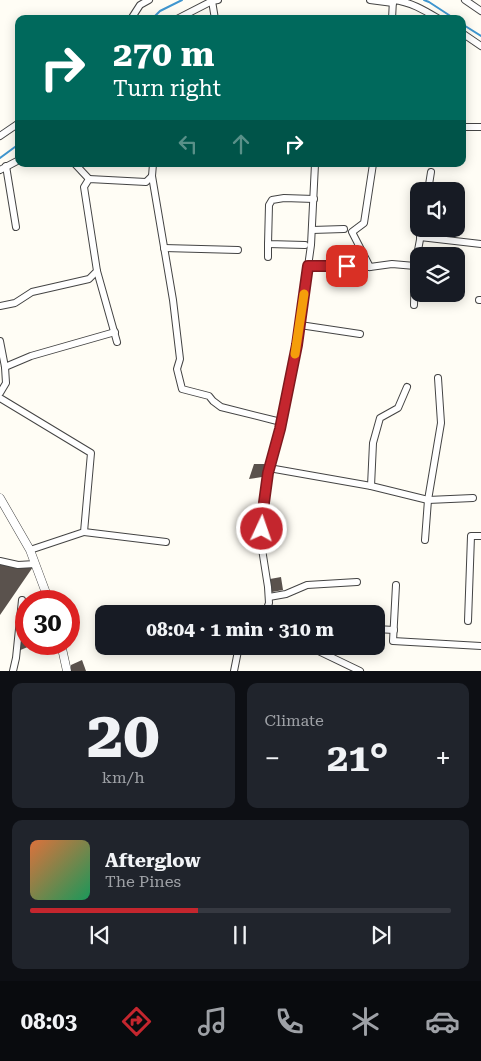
<!DOCTYPE html>
<html lang="en">
<head>
<meta charset="utf-8">
<style>
  :root { --surface:#171b24; --page:#20242c; --text:#f1f3f6; --muted:#9ea1a6; --line:#363941; --accent:#c4262e }
  body { margin:0; font-family:"Roboto Serif",serif; background:var(--page); color:var(--text); height:100vh; display:flex; flex-direction:column; font-size:19px; white-space:nowrap }
  * { box-sizing:border-box; margin:0 }
  p { font-size:16px; color:var(--muted) }
  .icon { flex:none; width:28px; height:28px; fill:none; stroke:currentColor; stroke-width:2; stroke-linecap:round; stroke-linejoin:round }
  .map { position:relative; height:671px; overflow:hidden }
  .drawer { display:flex; flex-direction:column; gap:12px; padding:12px; background:#0d0f14; flex:1 }
  .drawer>* { flex:none }
  .top-card { position:absolute; left:15px; top:15px; width:451px; height:152px; border-radius:10px; box-shadow:0 2px 12px #0003; background:#00695c; color:#fff; overflow:hidden }
  .buttons { position:absolute; left:410px; top:182px; display:grid; gap:10px }
  .buttons a { display:grid; place-items:center; width:55px; height:55px; border-radius:10px; background:var(--surface); box-shadow:0 2px 12px #0003; font-size:25px }
  .speed { position:absolute; left:15px; top:590px; display:flex; gap:10px; font-size:25px; font-weight:700; text-align:center }
  .speed>* { display:grid; place-content:center; width:65px; height:65px; border-radius:50%; background:var(--surface); box-shadow:0 2px 12px #0003; line-height:1 }
  .speed .limit { border:8px solid #d22; background:#fff; color:#111 }
  .pin { position:absolute; display:grid; place-items:center; width:42px; height:42px; color:#fff; margin:-21px; border-radius:10px; box-shadow:0 2px 8px #0006 }
  .me { position:absolute; width:55px; margin:-28px; rotate:3deg; stroke-linejoin:round; filter:drop-shadow(0 0 4px #0008) }
  .turn { display:flex; align-items:center; gap:18px; height:105px; padding:0 15px; font-size:22px }
  .turn .icon { width:65px; height:65px; stroke-width:2.5 }
  .turn b { display:block; font-size:35px; line-height:42px }
  .lanes { display:flex; align-items:center; height:48px; padding:0 15px; background:#0003; justify-content:center; gap:25px; direction:ltr }
  .lanes .off { opacity:.35 }
  .big { font-size:38px; font-weight:700; line-height:1.1 }
  .drawer .card { flex:1; display:flex; flex-direction:column; justify-content:center; gap:8px; min-width:0; padding:0 18px; border-radius:10px; background:var(--page) }
  .drawer .dial { align-items:center; gap:0 }
  .dial b { font-size:65px; line-height:1 }
  .song { display:flex; align-items:center; gap:15px }
  .cover { width:60px; height:60px; border-radius:8px; background:linear-gradient(135deg,hsl(20 70% 55%),hsl(150 70% 35%)) }
  .played { height:5px; border-radius:2px; background:linear-gradient(90deg,var(--accent) 40%,var(--line) 40%) }
  .keys { display:flex; justify-content:space-around; direction:ltr }
  .heat { display:flex; justify-content:space-between; align-items:center; font-size:28px; direction:ltr }
  .drawer .tiles { flex:1; display:grid; gap:12px; grid-template-columns:1fr 1fr }
  .card:last-child { grid-column:span 2 }
  .trip { position:absolute; left:95px; top:605px; width:290px; height:50px; border-radius:10px; background:var(--surface); box-shadow:0 2px 12px #0003; font-weight:700; line-height:50px; text-align:center }
  .tab-bar { display:flex; height:80px; justify-content:space-around; align-items:center; background:#090b0e; color:var(--muted) }
  .tab-bar .icon { width:35px; height:35px }
  .tab-bar .active { color:var(--accent) }
  .tab-bar b { font-size:22px; color:var(--text) }
  .map>svg:first-child { display:block }
  .lines { fill:none; stroke-linecap:round; stroke-linejoin:round }
  .stream { stroke:#3f96cf; stroke-width:2 }
  .building { fill:#5a524d }
  .minor-casing { stroke:#444; stroke-width:8 }
  .tertiary-casing { stroke:#444; stroke-width:9 }
  .minor { stroke:#fff; stroke-width:6 }
  .tertiary { stroke:#fff; stroke-width:8 }
  .route-casing { stroke:#7f191e; stroke-width:12 }
  .route { stroke:#c4262e; stroke-width:9 }
  .slow { stroke:#f59e0b; stroke-width:9 }
</style>
</head>
<body>
<div class="map">
<svg width="481" height="671" viewBox="0 0 481 671">
  <rect width="100%" height="100%" fill="#fffdf5"/>
  <g class="lines">
    <g class="stream">
      <polyline points="424,0 429,2 455,19"/>
      <polyline points="152,19 160,11 182,0"/>
      <polyline points="462,24 481,36"/>
      <polyline points="0,158 19,144"/>
    </g>
  </g>
  <g class="building">
    <polygon points="254,464 265,464 262,477 249,479"/>
    <polygon points="0,560 35,564 0,615"/>
    <polygon points="281,577 283,590 272,592 270,579"/>
    <polygon points="26,622 26,644 35,644 18,651 23,623"/>
    <polygon points="82,660 86,671 71,671 71,665"/>
  </g>
  <g class="lines">
    <g class="minor-casing">
      <g id="minor">
        <polyline points="370,0 393,3"/>
        <polyline points="465,0 481,11"/>
        <polyline points="212,1 215,19"/>
        <polyline points="131,19 140,5 149,0"/>
        <polyline points="177,19 212,1 218,0"/>
        <path d="M392,19L393,0C411,2 424,10 439,19"/>
        <polyline points="462,33 481,46"/>
        <polyline points="462,127 481,127"/>
        <polyline points="0,136 19,123"/>
        <polyline points="75,164 89,179"/>
        <polyline points="6,166 16,227"/>
        <polyline points="0,170 19,160"/>
        <polyline points="152,176 173,300 180,359 177,369 182,389 209,396 213,401 221,407 281,422"/>
        <polyline points="428,191 431,172"/>
        <polyline points="312,230 344,229"/>
        <polyline points="420,237 481,244"/>
        <polyline points="305,245 268,244 269,205 272,200 284,198 314,199"/>
        <polyline points="164,248 238,250"/>
        <polyline points="268,257 268,244"/>
        <polyline points="308,266 370,267 392,264 415,266 422,229"/>
        <polyline points="370,267 352,232 364,223 373,164"/>
        <polyline points="97,271 117,342"/>
        <polyline points="479,300 481,300"/>
        <polyline points="414,305 415,266"/>
        <polyline points="0,306 15,303 32,292 89,279 97,271 84,187 89,179 146,182 152,176 153,164"/>
        <polyline points="300,325 360,334"/>
        <polyline points="0,341 5,367 6,383 0,393"/>
        <polyline points="5,367 31,356 115,332"/>
        <polyline points="0,398 91,453 84,532 30,550"/>
        <polyline points="269,468 371,486 428,500 473,498"/>
        <polyline points="371,486 373,443 380,418 398,408 407,387"/>
        <polyline points="84,532 166,542"/>
        <polyline points="425,540 428,500 441,423 438,378"/>
        <polyline points="0,561 18,565 35,564"/>
        <polyline points="396,585 393,641 481,646"/>
        <polyline points="269,597 286,594 307,585 357,582"/>
        <polyline points="264,614 266,611 269,603 268,587 262,549 263,510 268,473 280,429 297,345 311,245 315,164"/>
        <polyline points="468,621 471,536 481,536"/>
        <polyline points="376,629 394,630"/>
        <polyline points="308,646 360,671"/>
        <polyline points="13,671 16,658 22,600"/>
        <polyline points="234,671 239,646"/>
      </g>
    </g>
    <g class="tertiary-casing">
      <g id="tertiary">
        <polyline points="0,498 30,550 49,601"/>
        <polyline points="61,644 67,671"/>
      </g>
    </g>
    <use href="#minor" class="minor"/>
    <use href="#tertiary" class="tertiary"/>
  </g>
  <g class="lines">
    <g class="route-casing">
      <polyline id="route" points="262,529 263,510 268,473 280,429 297,345 308,266 347,266"/>
    </g>
    <use href="#route" class="route"/>
    <polyline class="slow" points="295,354 304,294"/>
  </g>
</svg>
<div class="buttons">
<a><svg class="icon" aria-label="sound" viewBox="0 0 24 24"><path d="M4 9h4l5-4v14l-5-4H4zM17 9q2 3 0 6"/></svg></a>
<a><svg class="icon" aria-label="layers" viewBox="0 0 24 24"><path d="M12 4l9 5-9 5-9-5zM3 14l9 5 9-5"/></svg></a>
</div>
<div class="speed"><div class="limit">30</div></div>
<div class="pin" style="left:347px;top:266px;background:#d93025"><svg class="icon" aria-label="arrive" viewBox="0 0 24 24"><path d="M6 21V4h12l-3 4 3 4H6"/></svg></div>
<svg class="me" style="left:262px;top:529px" viewBox="-20 -20 40 40"><circle r="17" fill="#c4262e" stroke="#fff" stroke-width="3"/><path d="M0-11L8 9 0 5-8 9z" fill="#fff"/></svg>
<div class="trip">08:04 · 1 min · 310 m</div>
<div class="top-card">
<div class="turn"><svg class="icon" aria-label="right" viewBox="0 0 24 24"><path d="M7 20v-9h11M14 6l5 5-5 5"/></svg><div><b>270 m</b>Turn right</div></div>
<div class="lanes"><svg class="icon off" aria-label="left" viewBox="0 0 24 24"><path d="M17 20v-9H6M10 6l-5 5 5 5"/></svg><svg class="icon off" aria-label="ahead" viewBox="0 0 24 24"><path d="M12 20V5M6 11l6-6 6 6"/></svg><svg class="icon" aria-label="right" viewBox="0 0 24 24"><path d="M7 20v-9h11M14 6l5 5-5 5"/></svg></div>
</div>
</div>
<section class="drawer">
<div class="tiles">
<div class="card dial"><b>20</b><p>km/h</p></div>
<div class="card"><p>Climate</p>
<div class="heat"><a>−</a><b class="big">21°</b><a>+</a></div>
</div>
<div class="card">
<div class="song"><i class="cover"></i><div><b>Afterglow</b><p>The Pines</p></div></div>
<div class="played"></div>
<div class="keys"><svg class="icon" aria-label="previous" viewBox="0 0 24 24"><path d="M18 5L8 12l10 7zM5 5v14"/></svg><svg class="icon" aria-label="pause" viewBox="0 0 24 24"><path d="M8 5v14M16 5v14"/></svg><svg class="icon" aria-label="next" viewBox="0 0 24 24"><path d="M6 5l10 7-10 7zM19 5v14"/></svg></div>
</div>
</div>
</section>
<nav class="tab-bar">
<b>08:03</b>
<svg class="icon active" aria-label="directions" viewBox="0 0 24 24"><path d="M12 3l9 9-9 9-9-9zM9 14v-3h6M13 9l2 2-2 2"/></svg>
<svg class="icon" aria-label="music" viewBox="0 0 24 24"><path d="M9 18V5l10-2v13"/><circle cx="6" cy="18" r="3"/><circle cx="16" cy="16" r="3"/></svg>
<svg class="icon" aria-label="phone" viewBox="0 0 24 24"><path d="M5 4h4l2 5-3 2q2 4 5 5l2-3 5 2v4C11 20 4 13 5 4z"/></svg>
<svg class="icon" aria-label="climate" viewBox="0 0 24 24"><path d="M12 3v18M4 7l16 10M4 17L20 7"/></svg>
<svg class="icon" aria-label="car" viewBox="0 0 24 24"><path d="M5 17H2v-5l4-1 3-4h7l3 4 3 1v5h-3M9 17h6M6 11h13"/><circle cx="7" cy="17" r="2"/><circle cx="17" cy="17" r="2"/></svg>
</nav>
</body>
</html>
